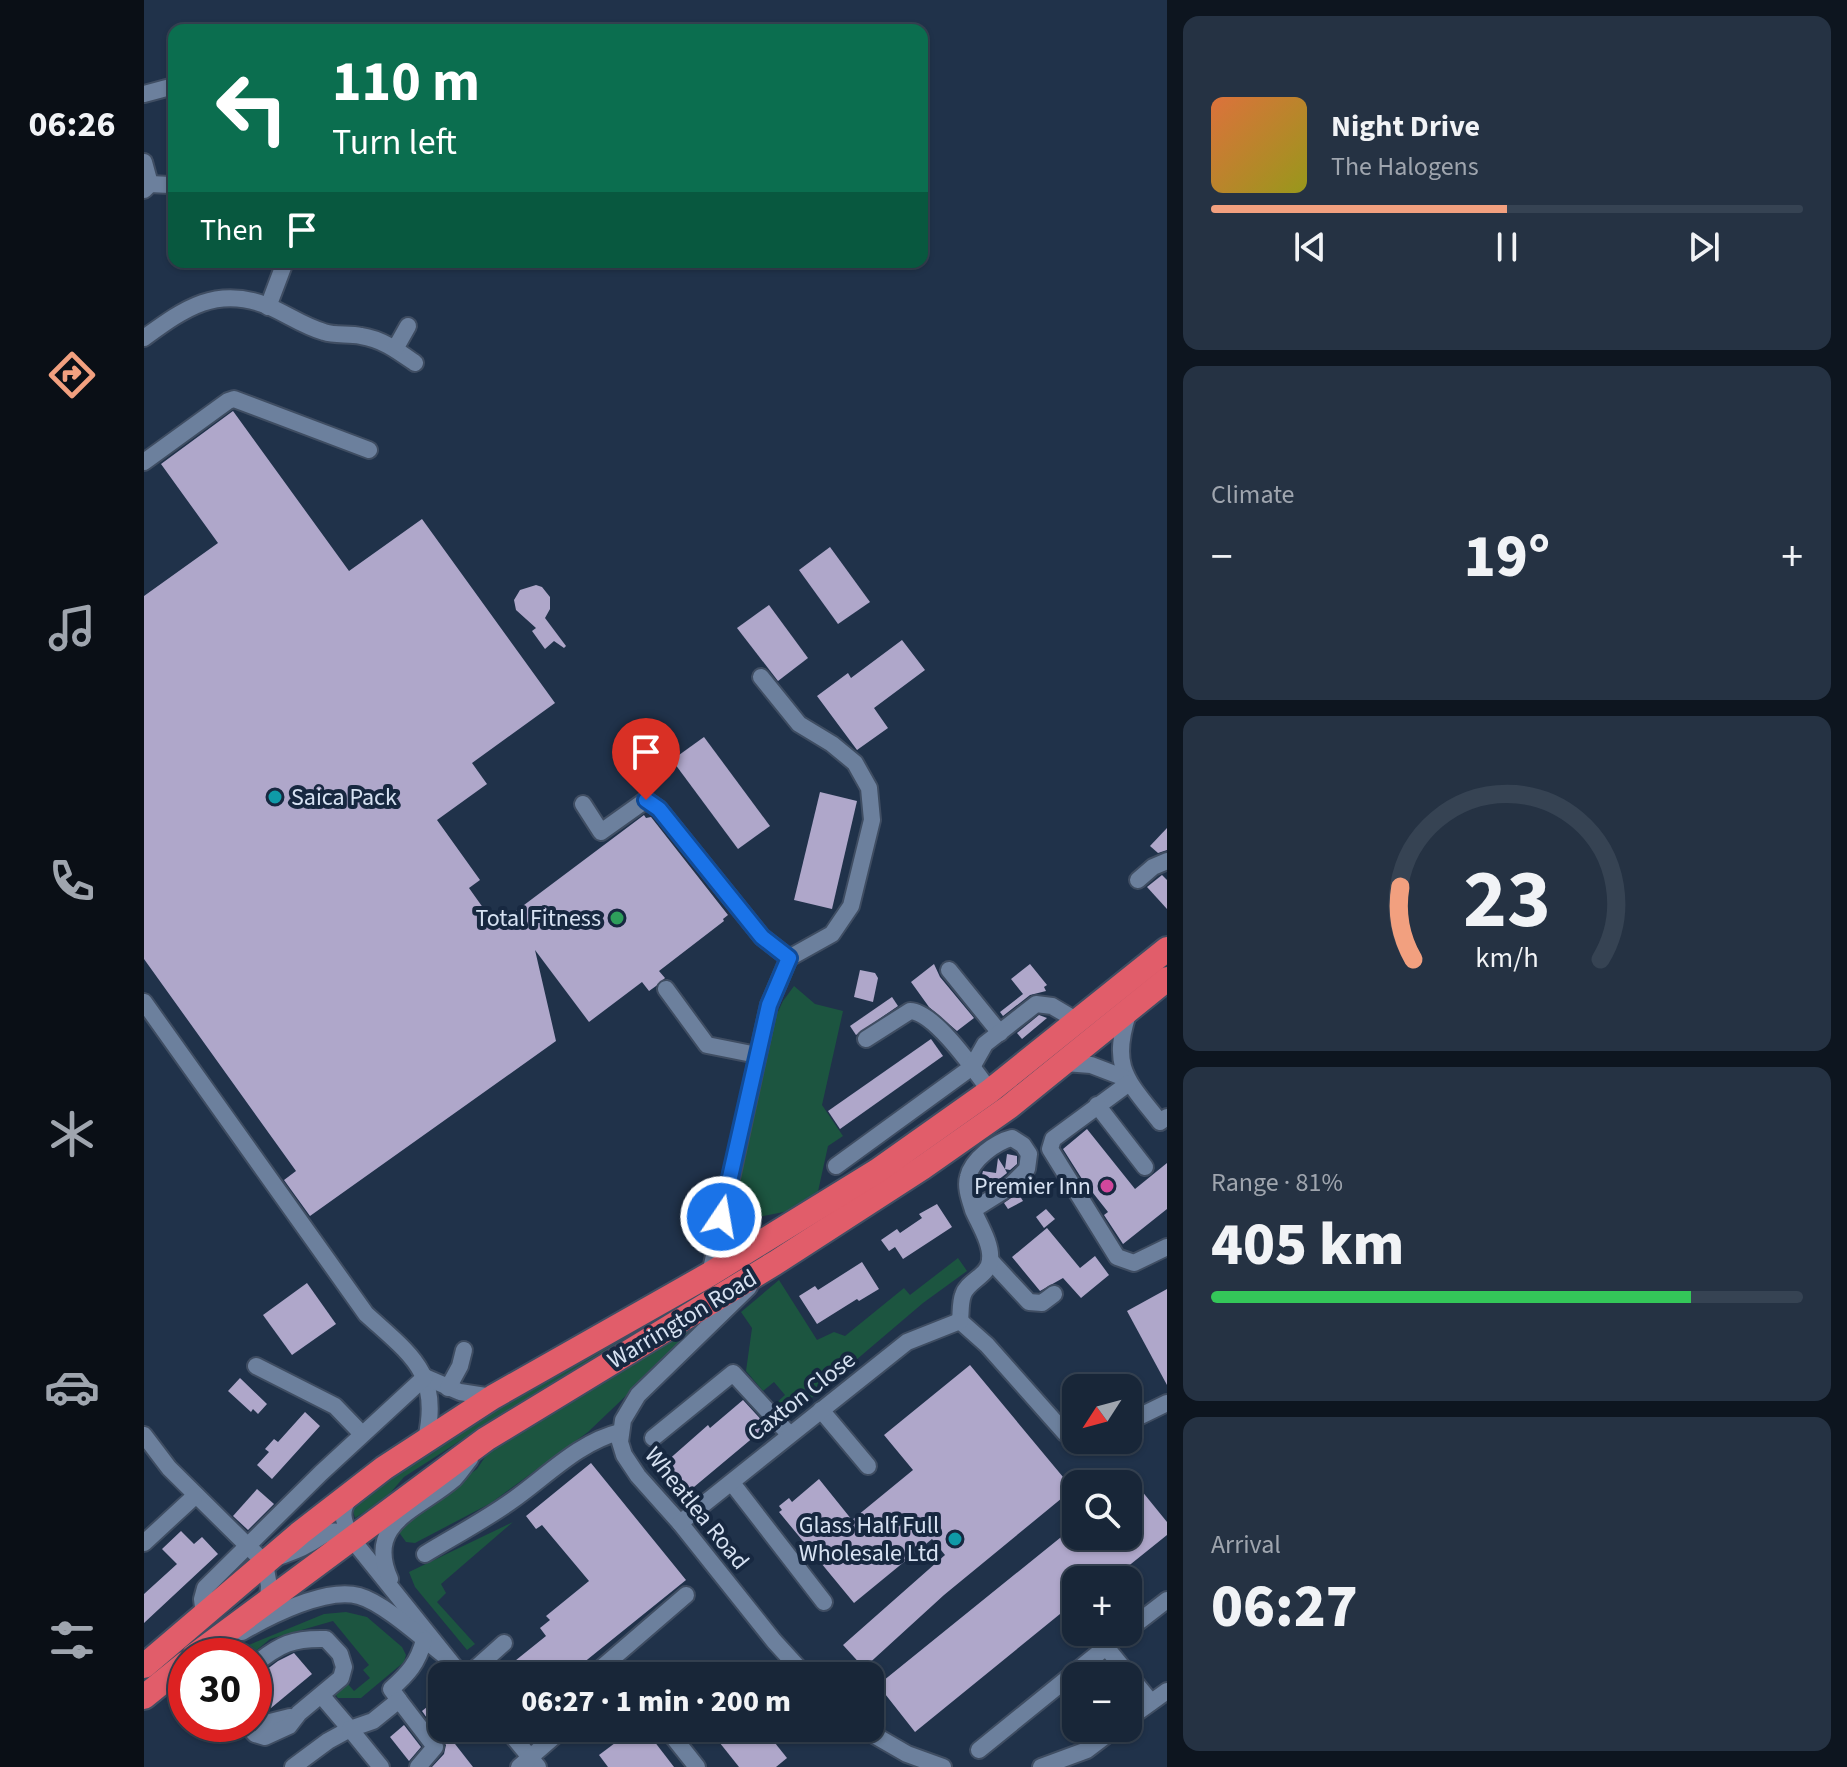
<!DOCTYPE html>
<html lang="en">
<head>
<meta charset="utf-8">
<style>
  :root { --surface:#182638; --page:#253243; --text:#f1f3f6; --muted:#9fa5ae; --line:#364353; --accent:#f2a07f }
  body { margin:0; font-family:"Source Sans 3",sans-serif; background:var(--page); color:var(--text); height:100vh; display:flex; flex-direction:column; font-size:30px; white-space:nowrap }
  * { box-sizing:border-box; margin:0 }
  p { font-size:26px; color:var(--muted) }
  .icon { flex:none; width:44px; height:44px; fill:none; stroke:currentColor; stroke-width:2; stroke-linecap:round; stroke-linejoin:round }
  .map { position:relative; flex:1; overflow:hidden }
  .details { display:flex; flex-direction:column; gap:16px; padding:16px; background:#0d151f; width:680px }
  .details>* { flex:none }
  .top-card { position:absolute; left:24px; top:24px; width:760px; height:244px; border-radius:16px; box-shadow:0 2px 6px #0004,0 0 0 2px var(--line); background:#0b6e4f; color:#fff; overflow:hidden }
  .needle { width:52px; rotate:234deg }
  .controls { position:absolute; left:918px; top:1374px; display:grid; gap:16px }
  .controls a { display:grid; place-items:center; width:80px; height:80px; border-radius:16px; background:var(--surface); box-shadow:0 2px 6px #0004,0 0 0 2px var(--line); font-size:40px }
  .speed { position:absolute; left:24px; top:1638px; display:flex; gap:16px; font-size:40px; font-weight:700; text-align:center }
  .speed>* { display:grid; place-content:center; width:104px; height:104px; border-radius:50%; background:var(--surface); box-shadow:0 2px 6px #0004,0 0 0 2px var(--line); line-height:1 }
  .speed .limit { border:12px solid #d22; background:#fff; color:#111 }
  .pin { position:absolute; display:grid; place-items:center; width:68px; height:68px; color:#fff; margin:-82px -34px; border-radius:50% 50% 50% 0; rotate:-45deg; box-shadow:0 0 8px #0007 }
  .pin .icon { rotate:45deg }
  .me { position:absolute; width:88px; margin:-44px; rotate:12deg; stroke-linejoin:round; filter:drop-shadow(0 0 6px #0008) }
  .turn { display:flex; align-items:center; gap:28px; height:168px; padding:0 32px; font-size:36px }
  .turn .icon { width:104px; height:104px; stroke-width:2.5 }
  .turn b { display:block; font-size:56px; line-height:68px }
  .then { display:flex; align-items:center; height:76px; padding:0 32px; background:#0003; gap:16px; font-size:30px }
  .big { font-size:60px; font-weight:800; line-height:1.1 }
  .details .card { flex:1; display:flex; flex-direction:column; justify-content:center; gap:12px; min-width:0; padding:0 28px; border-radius:16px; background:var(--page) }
  .details .dial { align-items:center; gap:0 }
  .dial svg { height:208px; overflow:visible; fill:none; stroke:var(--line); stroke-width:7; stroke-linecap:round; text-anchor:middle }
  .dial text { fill:var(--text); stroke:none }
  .song { display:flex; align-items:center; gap:24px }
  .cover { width:96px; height:96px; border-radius:12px; background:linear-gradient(135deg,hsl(20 70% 55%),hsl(60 70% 35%)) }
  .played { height:8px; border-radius:4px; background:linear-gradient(90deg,var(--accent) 50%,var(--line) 50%) }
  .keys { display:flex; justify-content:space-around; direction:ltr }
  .heat { display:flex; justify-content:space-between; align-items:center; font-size:44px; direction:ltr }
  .charge { height:12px; border-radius:6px; background:linear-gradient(90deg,#34c759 81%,var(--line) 0) }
  .trip { position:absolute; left:284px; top:1662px; width:456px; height:80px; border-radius:16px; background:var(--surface); box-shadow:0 2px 6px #0004,0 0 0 2px var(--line); font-weight:800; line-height:80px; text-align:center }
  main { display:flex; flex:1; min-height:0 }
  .tabs { display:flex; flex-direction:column; width:144px; justify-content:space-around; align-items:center; background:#0a0f16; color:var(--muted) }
  .tabs .icon { width:56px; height:56px }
  .tabs .active { color:var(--accent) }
  .tabs b { font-size:36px; color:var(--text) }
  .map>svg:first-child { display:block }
  .green { fill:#1c5540 }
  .building { fill:#afa7ca }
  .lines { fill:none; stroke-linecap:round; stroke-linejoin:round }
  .minor-casing { stroke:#3f4d62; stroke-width:20 }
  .highway-casing { stroke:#3f4d62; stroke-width:28 }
  .minor { stroke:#6c809d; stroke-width:16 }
  .highway { stroke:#e15d6a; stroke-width:24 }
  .route-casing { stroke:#114b97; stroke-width:20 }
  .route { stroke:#1a73e8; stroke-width:14 }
  .culture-dot { fill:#0f9aa8; stroke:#172840; stroke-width:3 }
  .leisure-dot { fill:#2e9e5b; stroke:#172840; stroke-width:3 }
  .hotel-dot { fill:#d1479c; stroke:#172840; stroke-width:3 }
  .labels { text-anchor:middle; stroke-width:8; stroke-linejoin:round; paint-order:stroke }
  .poi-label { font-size:24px; fill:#d7e2f2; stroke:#172840; text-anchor:end }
  .street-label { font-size:24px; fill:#d7e2f2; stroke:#172840 }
</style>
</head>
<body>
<main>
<nav class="tabs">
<b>06:26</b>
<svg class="icon active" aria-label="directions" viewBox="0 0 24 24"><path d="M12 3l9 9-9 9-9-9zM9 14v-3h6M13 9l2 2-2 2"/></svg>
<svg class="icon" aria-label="music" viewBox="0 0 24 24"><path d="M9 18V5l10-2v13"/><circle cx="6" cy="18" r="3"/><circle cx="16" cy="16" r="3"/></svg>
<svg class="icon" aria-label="phone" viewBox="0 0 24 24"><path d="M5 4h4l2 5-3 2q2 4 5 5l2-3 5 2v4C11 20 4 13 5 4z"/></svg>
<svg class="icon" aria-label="climate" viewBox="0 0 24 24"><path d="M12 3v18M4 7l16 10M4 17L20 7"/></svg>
<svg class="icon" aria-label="car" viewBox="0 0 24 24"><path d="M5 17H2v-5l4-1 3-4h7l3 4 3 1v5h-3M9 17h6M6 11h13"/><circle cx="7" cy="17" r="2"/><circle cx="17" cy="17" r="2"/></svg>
<svg class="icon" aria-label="filters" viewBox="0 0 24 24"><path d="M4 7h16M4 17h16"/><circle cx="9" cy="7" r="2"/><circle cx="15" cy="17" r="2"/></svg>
</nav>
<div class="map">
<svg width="1023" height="1767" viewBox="0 0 1023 1767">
  <rect width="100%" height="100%" fill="#20324a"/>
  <g class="green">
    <polygon points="650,986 671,1004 699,1011 678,1105 699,1136 684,1146 673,1196 650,1210 599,1220 591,1196 595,1165 630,1020 639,1001"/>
    <polygon points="680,1218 336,1428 260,1477 241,1499 211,1518 209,1511 213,1500 278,1447"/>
    <polygon points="814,1258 823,1271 779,1303 658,1406 649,1408 638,1404 633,1408 630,1405 641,1395 630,1382 619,1391 602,1371 608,1328 597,1312 635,1280 673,1340 690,1332 701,1336 760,1288 766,1295"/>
    <polygon points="549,1323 553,1328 444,1432 347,1503 271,1543 262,1542 254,1531 262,1519 333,1469 349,1445"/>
    <polygon points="369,1522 297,1584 302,1593 293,1602 331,1644 323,1650 271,1587 265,1572"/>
    <polygon points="202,1612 223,1617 258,1647 262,1655 260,1662 217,1698 194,1698 190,1693 203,1683 210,1691 226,1678 219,1670 225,1665 189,1621 126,1639 106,1656 78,1656 180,1614"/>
  </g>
  <g class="building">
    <polygon points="89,411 205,571 278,519 411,703 328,763 343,784 293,820 336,880 325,888 352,926 500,815 502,818 507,817 584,915 579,919 580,921 515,971 521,978 512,986 505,991 498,982 445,1022 391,950 412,1041 166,1216 140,1180 152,1171 0,959 0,596 74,543 17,464"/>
    <polygon points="686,547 726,602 694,624 655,570"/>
    <polygon points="392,585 398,587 406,597 406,609 401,618 422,646 420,648 410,641 401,649 388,631 392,628 372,610 370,600 376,590"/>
    <polygon points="625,605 664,658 634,681 593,628"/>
    <polygon points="758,640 781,670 730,708 744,728 713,750 673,696 704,673 707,678"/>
    <polygon points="560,737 626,826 594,849 528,760"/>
    <polygon points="676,792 713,801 688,909 650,900"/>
    <polygon points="1023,828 1023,850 1014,853 1006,846"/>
    <polygon points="1018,875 1023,880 1023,909 1003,887"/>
    <polygon points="790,964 796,977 830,1018 813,1031 785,1007 767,982"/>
    <polygon points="886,964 903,985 900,987 902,991 886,995 859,1016 856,1012 879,994 867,979"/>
    <polygon points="716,970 731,973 734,978 729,1002 710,997"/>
    <polygon points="748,997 754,1006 712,1035 706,1026"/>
    <polygon points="895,1015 903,1018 878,1039 873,1033"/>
    <polygon points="787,1039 799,1056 696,1129 684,1111"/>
    <polygon points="943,1129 991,1189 1023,1163 1023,1209 979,1244 960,1215 964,1212 938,1179 919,1149"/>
    <polygon points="863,1154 873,1156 873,1164 866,1170 861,1169 863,1173 844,1188 835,1187 839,1171 852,1173 854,1158 861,1169"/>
    <polygon points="874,1193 879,1201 864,1209 860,1203"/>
    <polygon points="793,1204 808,1227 759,1259 751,1247 745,1251 737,1240 753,1229 756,1233 778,1218 775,1214"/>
    <polygon points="902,1209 911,1219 900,1228 892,1217"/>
    <polygon points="903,1228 936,1268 951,1256 965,1275 937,1298 919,1278 896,1291 868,1257"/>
    <polygon points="718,1262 735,1289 715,1301 713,1299 673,1324 655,1296 671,1286 674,1290"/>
    <polygon points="163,1283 192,1324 148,1355 119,1315"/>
    <polygon points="1023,1289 1023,1385 983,1311"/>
    <polygon points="826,1365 929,1489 800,1595 720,1668 699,1645 801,1555 788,1539 710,1603 635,1512 638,1510 635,1506 645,1498 648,1502 675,1479 708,1520 769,1470 740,1435"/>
    <polygon points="96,1378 123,1404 114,1414 109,1409 107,1412 84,1391"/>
    <polygon points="599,1400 623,1426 538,1497 514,1469 564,1425 566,1428"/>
    <polygon points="161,1412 176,1426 128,1479 113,1465 125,1452 121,1449 130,1439 134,1442"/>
    <polygon points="447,1463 542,1580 423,1676 417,1676 407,1663 392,1676 352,1676 402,1636 396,1628 406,1620 402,1616 445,1581 398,1525 392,1529 382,1516"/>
    <polygon points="984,1474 1023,1522 1023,1535 967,1580 932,1580 932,1601 771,1732 734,1685 932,1525 932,1536 984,1536"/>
    <polygon points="113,1489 130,1504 104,1530 89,1516"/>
    <polygon points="37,1531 50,1544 58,1537 74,1554 0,1623 0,1594 33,1564 18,1549"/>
    <polygon points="150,1653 168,1674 127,1708 110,1703 110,1679 134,1661"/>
    <polygon points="298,1695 298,1728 312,1728 304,1735 329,1767 288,1767 300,1754 302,1745 278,1711"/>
    <polygon points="260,1725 277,1747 265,1761 246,1737"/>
    <polygon points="491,1728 500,1728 530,1767 464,1767 455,1755"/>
    <polygon points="564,1728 619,1728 643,1758 632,1767 595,1767"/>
  </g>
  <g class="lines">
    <g class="minor-casing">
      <g id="minor">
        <polyline points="0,94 30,86"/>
        <polyline points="0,162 6,184"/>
        <polyline points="0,190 6,184 26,185"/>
        <polyline points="124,307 141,262"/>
        <path d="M0,338C40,309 72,285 124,306C143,314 159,326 180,332C192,336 205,333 217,336C238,339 254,351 271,363"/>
        <polyline points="251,349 264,326"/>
        <polyline points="0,462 84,401 90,399 225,450"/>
        <polyline points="439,804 457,832 502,800 515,809 618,937 645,958"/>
        <polyline points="994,880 1009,867 1023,861"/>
        <polyline points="805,970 856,1033"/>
        <polyline points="522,989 563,1045 613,1055"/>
        <path d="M0,1002L222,1314C267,1355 297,1373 282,1439"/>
        <path d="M985,1011C966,1067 982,1079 1016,1122L1023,1117"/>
        <path d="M722,1039L766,1011C791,1012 831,1071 846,1091"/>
        <polyline points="921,1063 947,1065 981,1078"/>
        <polyline points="985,1083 909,1139 906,1149 973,1257 990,1263 1023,1247"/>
        <polyline points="953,1105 1001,1167"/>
        <polyline points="692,1166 828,1067 841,1044 892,1004 908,1006 935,1022"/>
        <path d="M581,1200C588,1225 599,1235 624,1238"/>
        <polyline points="846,1260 885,1302 898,1303 910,1294"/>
        <polyline points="566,1274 625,1005 645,958 688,934 707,906 728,820 725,788 711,763 688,744 655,724 617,677"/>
        <polyline points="605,1287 494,1395 479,1420 476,1442 480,1455 494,1476 536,1523 630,1641 662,1676"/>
        <path d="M816,1321C817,1313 816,1303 819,1295C823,1281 845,1276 846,1260C848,1244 835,1224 829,1210C826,1200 821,1187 824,1177C828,1159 852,1142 868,1138L879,1145L885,1154L883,1169L864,1188L829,1210"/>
        <polyline points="816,1321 843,1345 921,1433 932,1438"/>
        <polyline points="112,1366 191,1406 218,1434"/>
        <polyline points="281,1377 316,1392 348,1397"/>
        <polyline points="304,1388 316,1366 320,1350"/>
        <polyline points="677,1410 724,1466"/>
        <polyline points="984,1422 1023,1403"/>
        <polyline points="0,1435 25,1468 121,1563 125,1586 124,1600"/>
        <polyline points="509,1438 589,1373 645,1434"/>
        <polyline points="588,1483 680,1602"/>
        <path d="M206,1498C194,1512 201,1524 207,1538L318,1676"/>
        <polyline points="536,1523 763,1342 816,1321"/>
        <polyline points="0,1543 52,1495"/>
        <path d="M281,1554C309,1537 339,1521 366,1502C401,1478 434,1442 476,1432"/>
        <path d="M137,1556C145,1553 154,1550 161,1546C180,1537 187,1523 207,1538"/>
        <path d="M246,1579C220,1522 276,1509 310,1479C316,1473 321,1465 326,1459"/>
        <polyline points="60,1615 58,1599 61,1588 177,1473 281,1377"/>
        <polyline points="984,1630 1023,1600"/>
        <path d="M98,1632C126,1616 182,1587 215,1596C240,1603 279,1639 301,1656"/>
        <polyline points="323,1676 360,1643"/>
        <polyline points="448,1676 542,1595"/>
        <path d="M255,1700L247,1689C264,1674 274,1663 280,1640"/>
        <polyline points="984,1719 1023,1691"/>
        <polyline points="110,1720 118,1724 146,1717"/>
        <path d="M102,1724L111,1734L121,1737L145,1726L155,1713L197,1678L200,1667L196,1654L182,1639C149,1638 136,1644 110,1665"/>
        <polyline points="362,1728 394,1767"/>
        <polyline points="522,1728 553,1767"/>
        <polyline points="718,1728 763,1754 799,1767"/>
        <polyline points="835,1750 962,1647 1007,1702"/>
        <polyline points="149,1767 184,1741 206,1729 177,1695"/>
        <polyline points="237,1767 206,1729 229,1721 255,1700 291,1747 274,1767"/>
        <polyline points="375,1767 420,1728"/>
        <polyline points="897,1767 943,1750 972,1728"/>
      </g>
    </g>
    <g class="highway-casing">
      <g id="highway">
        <polyline points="50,1656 342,1439 631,1263 778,1168 865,1107 1023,979"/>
        <polyline points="0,1666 156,1533 240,1468 349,1397 566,1274 733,1171 846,1091 1023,949"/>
        <polyline points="0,1697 42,1663"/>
      </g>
    </g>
    <use href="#minor" class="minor"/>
    <use href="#highway" class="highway"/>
  </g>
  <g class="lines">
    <g class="route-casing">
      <polyline id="route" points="502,800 515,809 618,937 645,958 625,1005 577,1217"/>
    </g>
    <use href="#route" class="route"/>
  </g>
  <g class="culture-dot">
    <circle cx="131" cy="797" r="8"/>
    <circle cx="811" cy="1539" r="8"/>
  </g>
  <circle class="leisure-dot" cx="473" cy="918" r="8"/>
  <circle class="hotel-dot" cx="963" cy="1186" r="8"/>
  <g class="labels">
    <g class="poi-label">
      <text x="147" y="805" text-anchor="start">Saica Pack</text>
      <text x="457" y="926">Total Fitness</text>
      <text x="947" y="1194">Premier Inn</text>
      <text x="795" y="1533">Glass Half Full<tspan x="795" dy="28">Wholesale Ltd</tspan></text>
    </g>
    <g class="street-label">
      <text transform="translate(538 1319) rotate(-31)" y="8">Warrington Road</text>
      <text transform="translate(657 1396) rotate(-38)" y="8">Caxton Close</text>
      <text transform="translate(553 1508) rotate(51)" y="8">Wheatlea Road</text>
    </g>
  </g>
</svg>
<div class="controls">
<a><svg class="needle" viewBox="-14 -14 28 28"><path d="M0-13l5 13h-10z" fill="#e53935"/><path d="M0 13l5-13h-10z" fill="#9fa5ae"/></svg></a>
<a><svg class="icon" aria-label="search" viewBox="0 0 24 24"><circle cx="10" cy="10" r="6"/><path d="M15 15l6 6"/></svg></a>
<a>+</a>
<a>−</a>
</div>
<div class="speed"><div class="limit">30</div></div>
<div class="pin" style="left:502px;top:800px;background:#d93025"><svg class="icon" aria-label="arrive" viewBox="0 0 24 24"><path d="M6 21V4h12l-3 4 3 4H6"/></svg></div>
<svg class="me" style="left:577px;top:1217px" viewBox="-20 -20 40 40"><circle r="17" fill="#1a73e8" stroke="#fff" stroke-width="3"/><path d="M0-11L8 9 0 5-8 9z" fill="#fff"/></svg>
<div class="trip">06:27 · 1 min · 200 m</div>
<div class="top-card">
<div class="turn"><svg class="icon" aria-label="left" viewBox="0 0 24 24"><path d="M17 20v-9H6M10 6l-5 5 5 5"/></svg><div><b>110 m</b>Turn left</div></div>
<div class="then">Then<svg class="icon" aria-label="arrive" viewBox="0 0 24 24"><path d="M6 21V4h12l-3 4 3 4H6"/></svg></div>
</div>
</div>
<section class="details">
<div class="card">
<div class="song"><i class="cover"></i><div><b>Night Drive</b><p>The Halogens</p></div></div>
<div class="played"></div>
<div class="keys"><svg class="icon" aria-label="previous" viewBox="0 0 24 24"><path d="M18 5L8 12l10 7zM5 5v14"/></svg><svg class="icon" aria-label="pause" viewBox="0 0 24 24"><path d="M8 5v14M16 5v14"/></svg><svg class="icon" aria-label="next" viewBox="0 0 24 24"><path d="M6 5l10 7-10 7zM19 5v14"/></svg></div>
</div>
<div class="card"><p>Climate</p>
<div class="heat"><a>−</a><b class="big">19°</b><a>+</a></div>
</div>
<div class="card dial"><svg viewBox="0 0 100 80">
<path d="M14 69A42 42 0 1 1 86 69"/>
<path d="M14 69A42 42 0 0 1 9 41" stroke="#f2a07f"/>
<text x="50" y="56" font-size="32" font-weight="700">23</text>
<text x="50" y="72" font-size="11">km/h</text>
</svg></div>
<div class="card"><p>Range · 81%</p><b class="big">405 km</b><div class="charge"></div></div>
<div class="card"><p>Arrival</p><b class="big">06:27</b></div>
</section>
</main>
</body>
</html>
